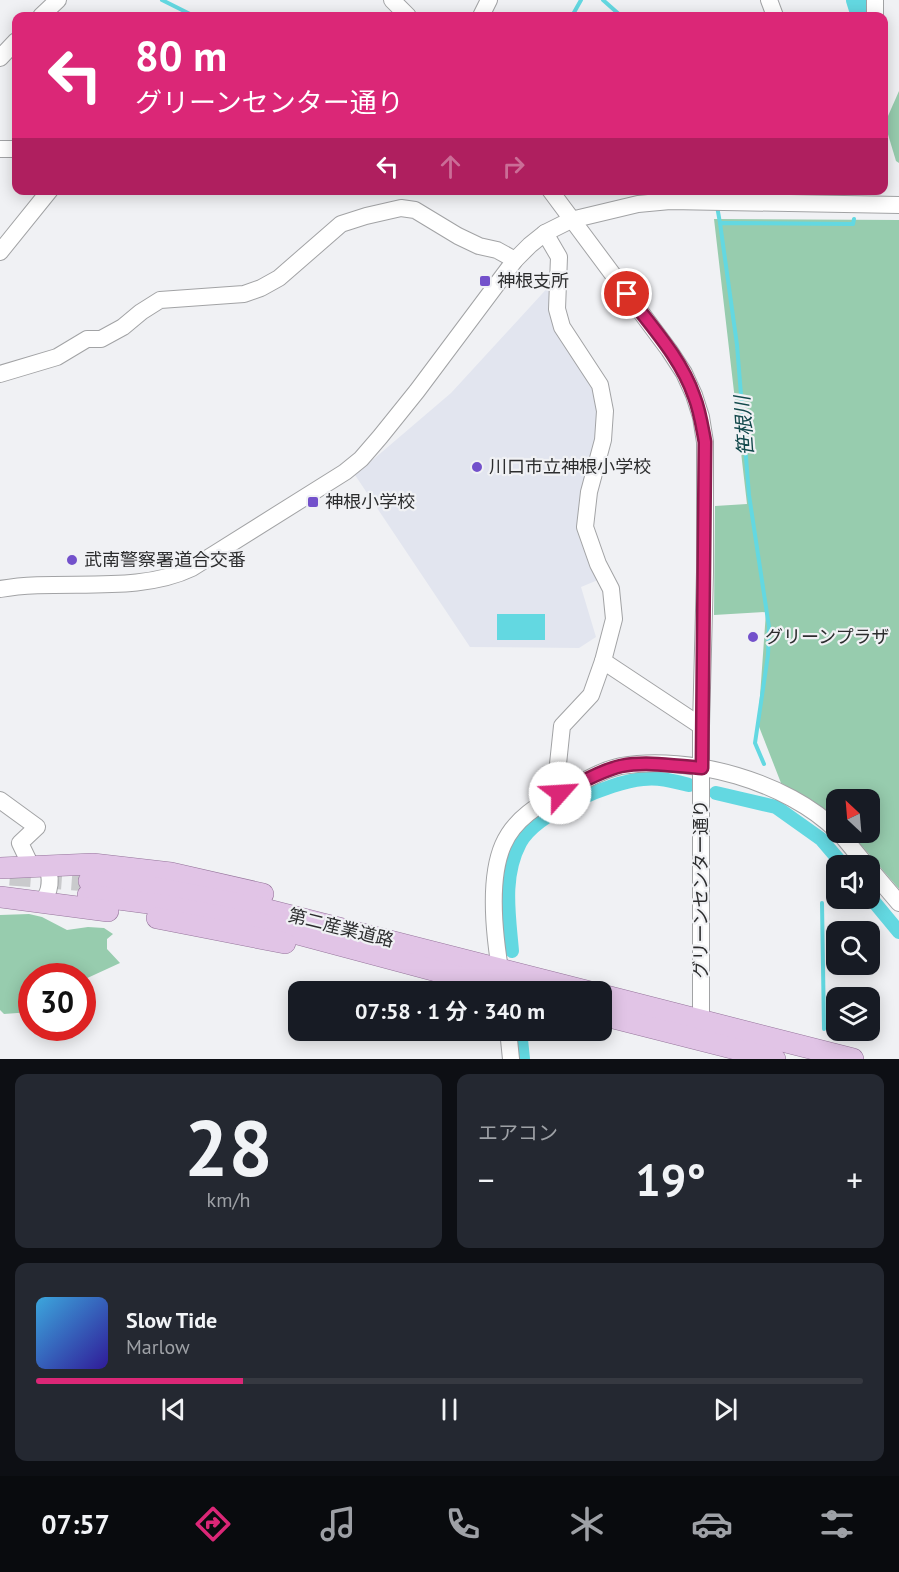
<!DOCTYPE html>
<html lang="ja">
<head>
<meta charset="utf-8">
<style>
  :root { --surface:#171b24; --page:#242831; --text:#f1f3f6; --muted:#9ea1a6; --line:#363941; --accent:#db2777 }
  body { margin:0; font-family:"PT Sans","Noto Sans JP",sans-serif; background:var(--page); color:var(--text); height:100vh; display:flex; flex-direction:column; font-size:22px; white-space:nowrap }
  * { box-sizing:border-box; margin:0 }
  p { font-size:20px; color:var(--muted) }
  .icon { flex:none; width:33px; height:33px; fill:none; stroke:currentColor; stroke-width:2; stroke-linecap:round; stroke-linejoin:round }
  .map { position:relative; height:1059px; overflow:hidden }
  .sheet { display:flex; flex-direction:column; gap:15px; padding:15px; background:#0d0f14; flex:1 }
  .sheet>* { flex:none }
  .guide { position:absolute; left:12px; top:12px; width:876px; height:183px; border-radius:12px; box-shadow:0 3px 15px #0003; background:#db2777; color:#fff; overflow:hidden }
  .needle { width:39px; rotate:334deg }
  .controls { position:absolute; left:826px; top:789px; display:grid; gap:12px }
  .controls a { display:grid; place-items:center; width:54px; height:54px; border-radius:12px; background:var(--surface); box-shadow:0 3px 15px #0003; font-size:30px }
  .speed { position:absolute; left:18px; top:963px; display:flex; gap:12px; font-size:30px; font-weight:700; text-align:center }
  .speed>* { display:grid; place-content:center; width:78px; height:78px; border-radius:50%; background:var(--surface); box-shadow:0 3px 15px #0003; line-height:1 }
  .speed .limit { border:9px solid #d22; background:#fff; color:#111 }
  .pin { position:absolute; display:grid; place-items:center; width:51px; height:51px; color:#fff; margin:-26px; border:3px solid #fff; border-radius:50%; box-shadow:0 2px 6px #0007 }
  .me { position:absolute; width:66px; margin:-33px; rotate:64deg; stroke-linejoin:round; filter:drop-shadow(0 0 4px #0008) }
  .turn { display:flex; align-items:center; gap:21px; height:126px; padding:0 24px; font-size:27px }
  .turn .icon { width:78px; height:78px; stroke-width:2.5 }
  .turn b { display:block; font-size:42px; line-height:51px }
  .lanes { display:flex; align-items:center; height:57px; padding:0 24px; background:#0003; justify-content:center; gap:30px; direction:ltr }
  .lanes .off { opacity:.35 }
  .big { font-size:45px; font-weight:700; line-height:1.1 }
  .sheet .card { flex:1; display:flex; flex-direction:column; justify-content:center; gap:9px; min-width:0; padding:0 21px; border-radius:12px; background:var(--page) }
  .sheet .dial { align-items:center; gap:0 }
  .dial b { font-size:78px; line-height:1 }
  .song { display:flex; align-items:center; gap:18px }
  .cover { width:72px; height:72px; border-radius:9px; background:linear-gradient(135deg,hsl(200 70% 55%),hsl(250 70% 35%)) }
  .played { height:6px; border-radius:3px; background:linear-gradient(90deg,var(--accent) 25%,var(--line) 25%) }
  .keys { display:flex; justify-content:space-around; direction:ltr }
  .heat { display:flex; justify-content:space-between; align-items:center; font-size:33px; direction:ltr }
  .sheet .tiles { flex:1; display:grid; gap:15px; grid-template-columns:1fr 1fr }
  .card:last-child { grid-column:span 2 }
  .trip { position:absolute; left:288px; top:981px; width:324px; height:60px; border-radius:12px; background:var(--surface); box-shadow:0 3px 15px #0003; font-weight:700; line-height:60px; text-align:center }
  .tabs { display:flex; height:96px; justify-content:space-around; align-items:center; background:#090b0e; color:var(--muted) }
  .tabs .icon { width:42px; height:42px }
  .tabs .selected { color:var(--accent) }
  .tabs b { font-size:27px; color:var(--text) }
  .map>svg:first-child { display:block }
  .built { fill:#e2e5ef }
  .green { fill:#97ccae }
  .water { fill:#63d8e1 }
  .lines { fill:none; stroke-linecap:round; stroke-linejoin:round }
  .stream { stroke:#63d8e1; stroke-width:4 }
  .canal { stroke:#63d8e1; stroke-width:14 }
  .river { stroke:#63d8e1; stroke-width:22 }
  .major-tunnel { stroke:#c9cacc; stroke-width:21; stroke-dasharray:21 10; stroke-linecap:butt }
  .minor-casing { stroke:#a2a3a5; stroke-width:18 }
  .major-casing { stroke:#95759b; stroke-width:22 }
  .minor { stroke:#fff; stroke-width:16 }
  .major { stroke:#e1c4e6; stroke-width:21 }
  .route-casing { stroke:#8e194d; stroke-width:15 }
  .route { stroke:#db2777; stroke-width:10 }
  .poi-dot { fill:#7351cb; stroke:#f0f1f4; stroke-width:2 }
  .labels { text-anchor:middle; stroke-width:4.5; stroke-linejoin:round; paint-order:stroke }
  .poi-label { font-size:18px; fill:#2c2d2e; stroke:#f0f1f4; text-anchor:start }
  .street-label { font-size:18px; fill:#2c2d2e; stroke:#f0f1f4 }
  .water-label { font-size:20px; font-style:italic; fill:#12484b; stroke:#f0f1f4 }
</style>
</head>
<body>
<div class="map">
<svg width="899" height="1059" viewBox="0 0 899 1059">
  <rect width="100%" height="100%" fill="#f0f1f4"/>
  <polygon class="built" points="552,283 598,394 598,432 579,526 581,542 598,580 581,587 596,637 579,648 470,647 355,475 451,393"/>
  <g class="green">
    <polygon points="899,91 899,163 896,161 887,131 888,116"/>
    <polygon points="714,219 899,220 899,889 862,846 847,833 870,832 870,800 837,800 837,823 813,801 781,783 758,724 766,612 714,615 715,506 747,504"/>
    <polygon points="29,914 42,917 67,930 88,927 104,928 113,934 107,939 107,949 120,963 83,980 82,976 32,976 31,1012 4,1014 0,1010 0,915"/>
  </g>
  <rect class="water" x="497" y="614" width="48" height="26"/>
  <g class="lines">
    <g class="stream">
      <polyline points="162,0 194,16"/>
      <polyline points="603,0 621,16"/>
      <polyline points="572,16 581,0"/>
      <polyline points="717,206 720,223"/>
      <polyline points="764,764 755,743 768,655 769,627 749,495 737,345 720,223 853,224 854,219"/>
      <polyline points="822,903 824,1029"/>
    </g>
    <g class="canal">
      <polyline points="716,793 776,807 821,839 844,866"/>
      <polyline points="870,897 899,932"/>
      <path d="M512,951C509,915 502,877 520,843C536,813 610,782 643,779C659,777 673,781 689,785"/>
      <polyline points="520,1030 523,1059"/>
    </g>
    <polyline class="river" points="857,0 862,16"/>
    <polyline class="major-tunnel" points="10,875 89,881"/>
    <g class="minor-casing">
      <g id="minor">
        <polyline points="392,0 408,16"/>
        <polyline points="769,0 775,16"/>
        <polyline points="41,16 58,0"/>
        <polyline points="481,16 489,0"/>
        <polyline points="875,16 875,0"/>
        <polyline points="0,58 16,41"/>
        <polyline points="0,149 16,149"/>
        <polyline points="550,190 669,350 684,373 694,395 701,417 705,442 705,572 701,726 701,1020"/>
        <polyline points="545,233 559,257 557,309 562,327 600,385 605,411 603,440 589,492 585,527 598,564 611,589 614,619 603,661 591,695 562,726 556,783 559,793"/>
        <polyline points="0,252 50,190"/>
        <polyline points="0,374 57,357 87,339 101,339 123,327 141,312 160,300 244,294 261,288 279,278 341,224 366,216 401,208 415,210 458,236 479,246 497,250 515,260"/>
        <path d="M0,589C62,578 136,595 192,568L345,472L361,459L380,437L417,391L515,260L530,245L545,233L571,220L638,204L670,201L899,205"/>
        <polyline points="603,661 701,726"/>
        <polyline points="0,800 37,827 20,843 31,866"/>
        <polyline points="839,832 867,866"/>
        <polyline points="870,869 899,903"/>
        <path d="M40,901C51,896 53,874 44,866"/>
        <path d="M502,981C495,942 487,882 503,845C514,819 539,804 563,792C581,783 601,770 621,766C690,754 788,782 837,831"/>
        <polyline points="508,1030 511,1059"/>
      </g>
    </g>
    <g class="major-casing">
      <g id="major">
        <polyline points="0,868 93,864 171,873 263,894"/>
        <polyline points="89,881 157,888 260,908 590,992"/>
        <polyline points="88,895 156,904 257,923 515,992"/>
        <polyline points="0,897 108,911"/>
        <polyline points="157,918 285,943"/>
        <polyline points="602,995 853,1059"/>
        <polyline points="602,1015 775,1059"/>
      </g>
    </g>
    <use href="#minor" class="minor"/>
    <use href="#major" class="major"/>
  </g>
  <g class="lines">
    <g class="route-casing">
      <path id="route" d="M560,793C579,784 599,771 621,766C647,761 675,766 702,768L705,442C702,426 700,411 694,396C681,358 651,326 627,294"/>
    </g>
    <use href="#route" class="route"/>
  </g>
  <g class="poi-dot">
    <rect x="479" y="275" width="12" height="12" rx="3"/>
    <circle cx="477" cy="467" r="6"/>
    <rect x="307" y="496" width="12" height="12" rx="3"/>
    <circle cx="72" cy="560" r="6"/>
    <circle cx="753" cy="637" r="6"/>
  </g>
  <g class="labels">
    <g class="poi-label">
      <text x="497" y="287">神根支所</text>
      <text x="489" y="473">川口市立神根小学校</text>
      <text x="325" y="508">神根小学校</text>
      <text x="84" y="566">武南警察署道合交番</text>
      <text x="765" y="643">グリーンプラザ</text>
    </g>
    <g class="street-label">
      <text transform="translate(701 889) rotate(-90)" y="6">グリーンセンター通り</text>
      <text transform="translate(341 928) rotate(14)" y="6">第二産業道路</text>
    </g>
    <g class="water-label">
      <text transform="translate(744 426) rotate(-94)" y="7">笹根川</text>
    </g>
  </g>
</svg>
<div class="controls">
<a><svg class="needle" viewBox="-14 -14 28 28"><path d="M0-13l5 13h-10z" fill="#e53935"/><path d="M0 13l5-13h-10z" fill="#9ea1a6"/></svg></a>
<a><svg class="icon" aria-label="sound" viewBox="0 0 24 24"><path d="M4 9h4l5-4v14l-5-4H4zM17 9q2 3 0 6"/></svg></a>
<a><svg class="icon" aria-label="search" viewBox="0 0 24 24"><circle cx="10" cy="10" r="6"/><path d="M15 15l6 6"/></svg></a>
<a><svg class="icon" aria-label="layers" viewBox="0 0 24 24"><path d="M12 4l9 5-9 5-9-5zM3 14l9 5 9-5"/></svg></a>
</div>
<div class="speed"><div class="limit">30</div></div>
<div class="pin" style="left:627px;top:294px;background:#d93025"><svg class="icon" aria-label="arrive" viewBox="0 0 24 24"><path d="M6 21V4h12l-3 4 3 4H6"/></svg></div>
<svg class="me" style="left:560px;top:793px" viewBox="-20 -20 40 40"><circle r="19" fill="#fff"/><path d="M0-13L10 11 0 6-10 11z" fill="#db2777"/></svg>
<div class="trip">07:58 · 1 分 · 340 m</div>
<div class="guide">
<div class="turn"><svg class="icon" aria-label="left" viewBox="0 0 24 24"><path d="M17 20v-9H6M10 6l-5 5 5 5"/></svg><div><b>80 m</b>グリーンセンター通り</div></div>
<div class="lanes"><svg class="icon" aria-label="left" viewBox="0 0 24 24"><path d="M17 20v-9H6M10 6l-5 5 5 5"/></svg><svg class="icon off" aria-label="ahead" viewBox="0 0 24 24"><path d="M12 20V5M6 11l6-6 6 6"/></svg><svg class="icon off" aria-label="right" viewBox="0 0 24 24"><path d="M7 20v-9h11M14 6l5 5-5 5"/></svg></div>
</div>
</div>
<section class="sheet">
<div class="tiles">
<div class="card dial"><b>28</b><p>km/h</p></div>
<div class="card"><p>エアコン</p>
<div class="heat"><a>−</a><b class="big">19°</b><a>+</a></div>
</div>
<div class="card">
<div class="song"><i class="cover"></i><div><b>Slow Tide</b><p>Marlow</p></div></div>
<div class="played"></div>
<div class="keys"><svg class="icon" aria-label="previous" viewBox="0 0 24 24"><path d="M18 5L8 12l10 7zM5 5v14"/></svg><svg class="icon" aria-label="pause" viewBox="0 0 24 24"><path d="M8 5v14M16 5v14"/></svg><svg class="icon" aria-label="next" viewBox="0 0 24 24"><path d="M6 5l10 7-10 7zM19 5v14"/></svg></div>
</div>
</div>
</section>
<nav class="tabs">
<b>07:57</b>
<svg class="icon selected" aria-label="directions" viewBox="0 0 24 24"><path d="M12 3l9 9-9 9-9-9zM9 14v-3h6M13 9l2 2-2 2"/></svg>
<svg class="icon" aria-label="music" viewBox="0 0 24 24"><path d="M9 18V5l10-2v13"/><circle cx="6" cy="18" r="3"/><circle cx="16" cy="16" r="3"/></svg>
<svg class="icon" aria-label="phone" viewBox="0 0 24 24"><path d="M5 4h4l2 5-3 2q2 4 5 5l2-3 5 2v4C11 20 4 13 5 4z"/></svg>
<svg class="icon" aria-label="climate" viewBox="0 0 24 24"><path d="M12 3v18M4 7l16 10M4 17L20 7"/></svg>
<svg class="icon" aria-label="car" viewBox="0 0 24 24"><path d="M5 17H2v-5l4-1 3-4h7l3 4 3 1v5h-3M9 17h6M6 11h13"/><circle cx="7" cy="17" r="2"/><circle cx="17" cy="17" r="2"/></svg>
<svg class="icon" aria-label="filters" viewBox="0 0 24 24"><path d="M4 7h16M4 17h16"/><circle cx="9" cy="7" r="2"/><circle cx="15" cy="17" r="2"/></svg>
</nav>
</body>
</html>
